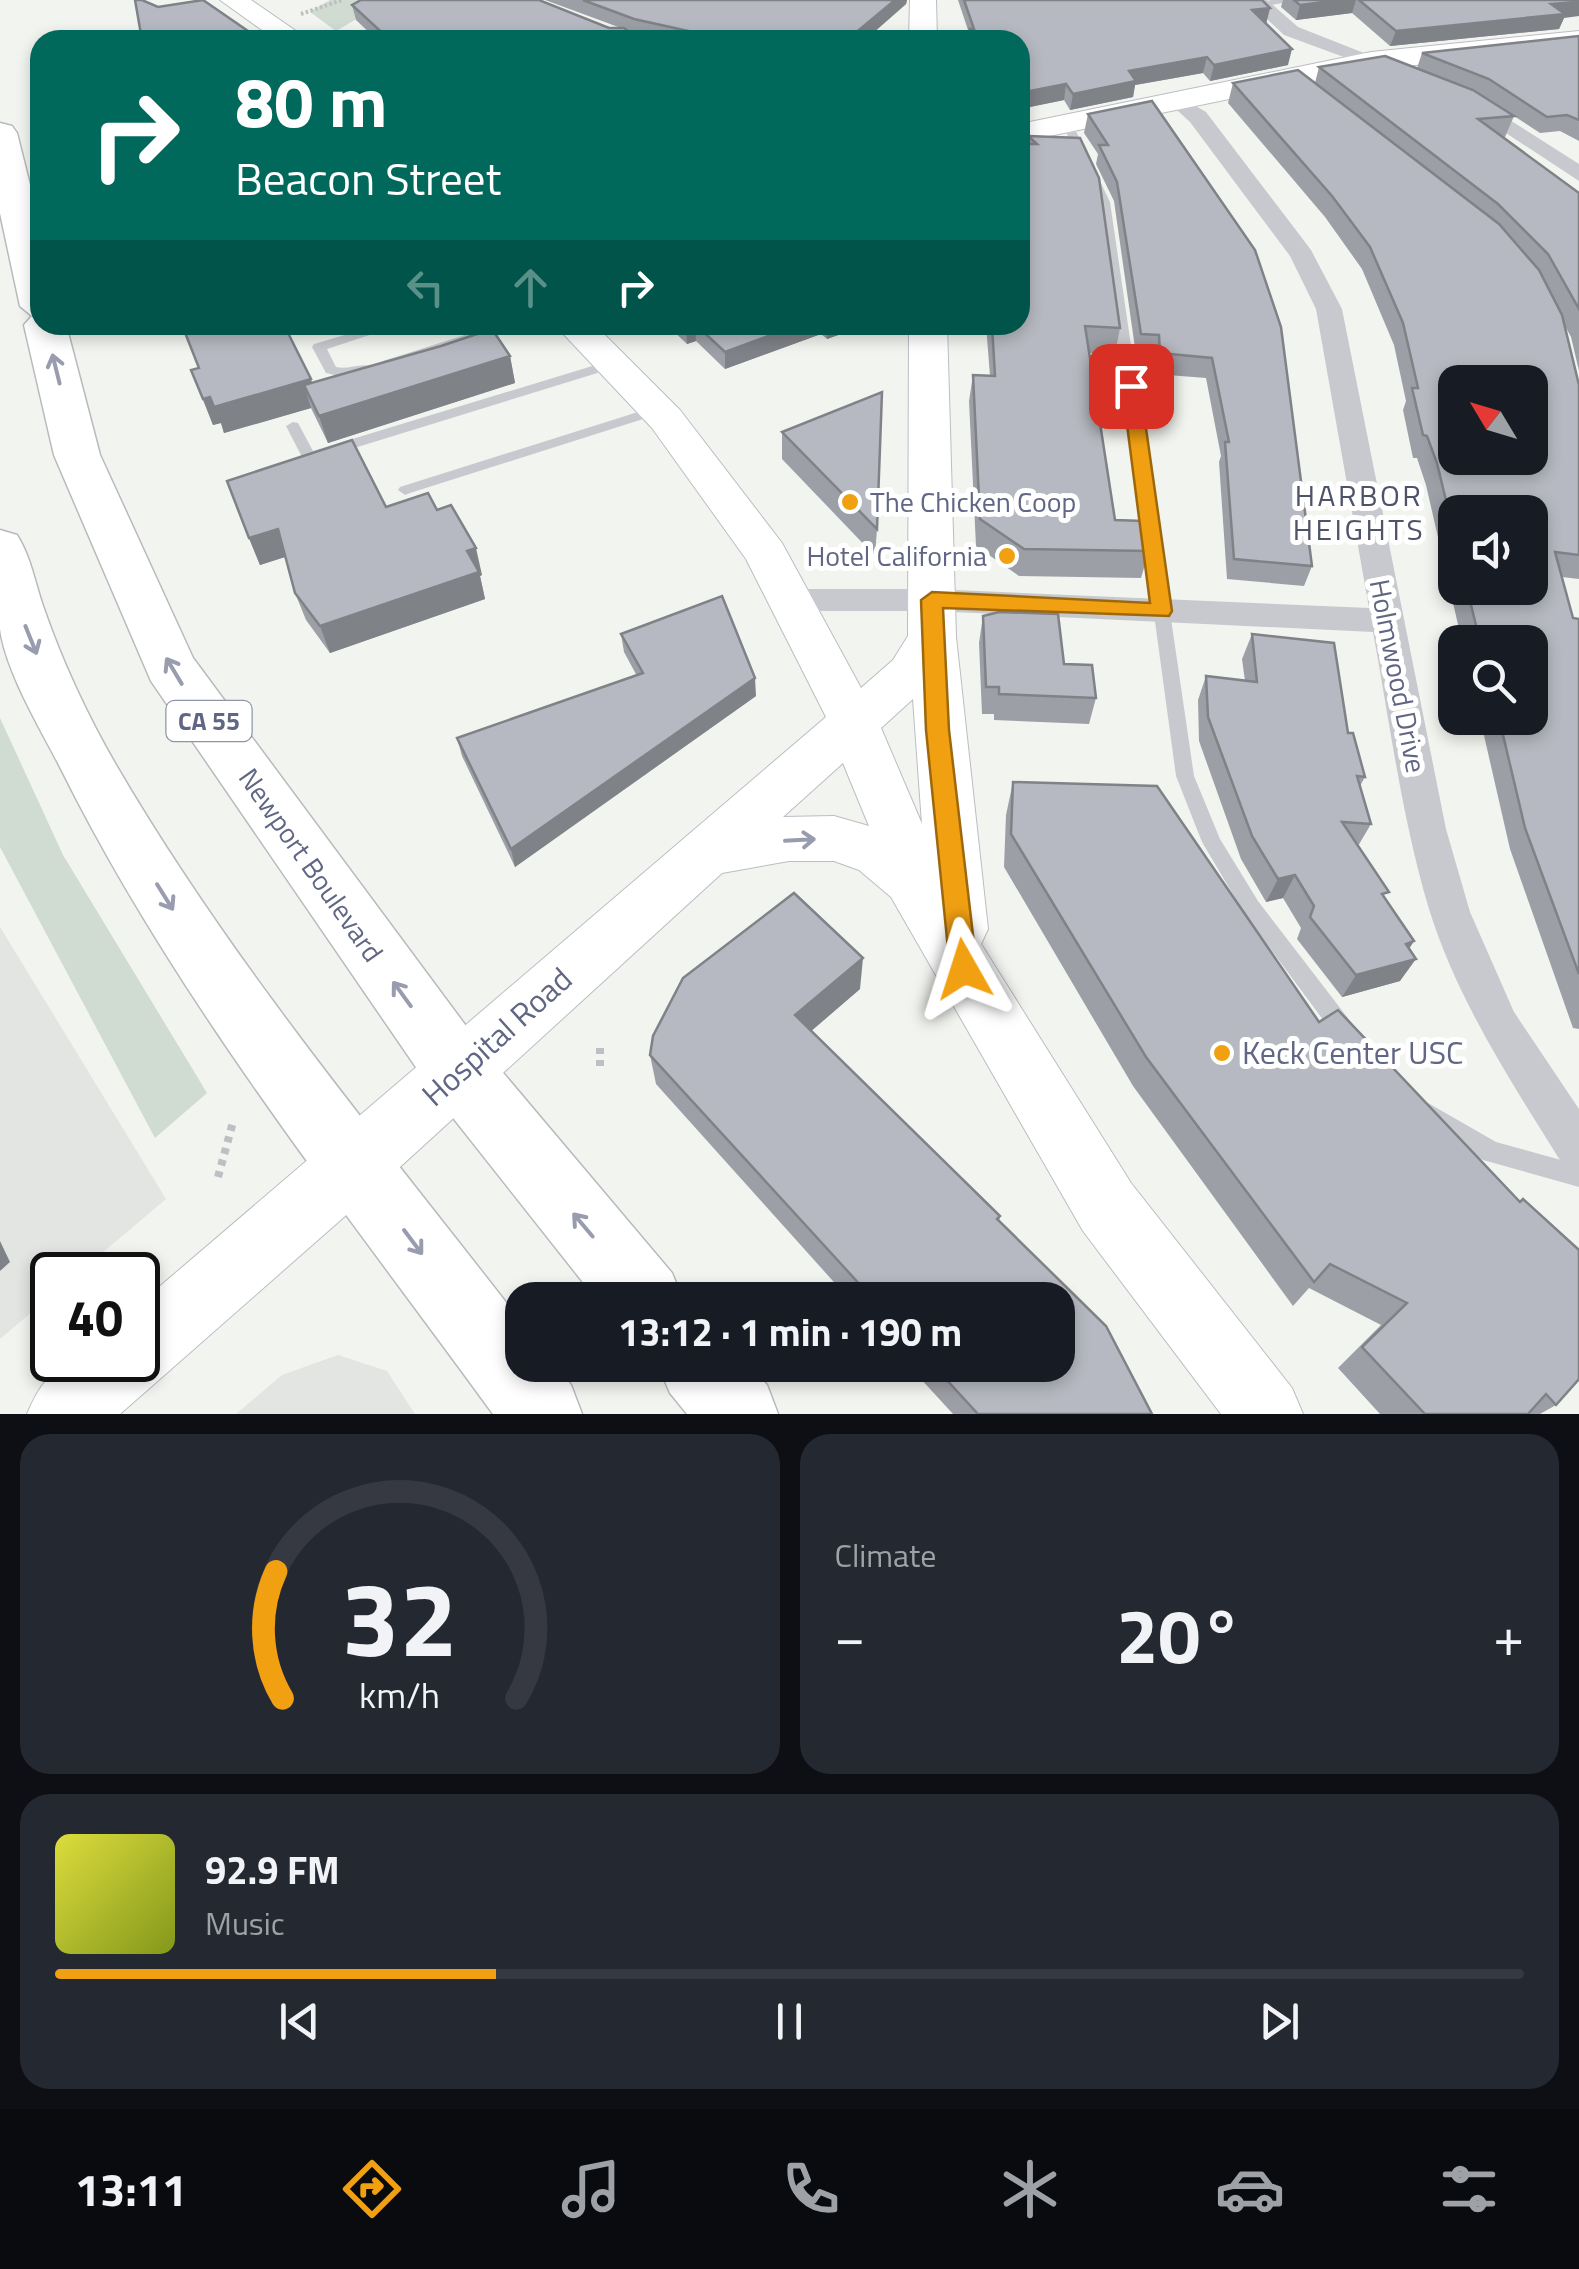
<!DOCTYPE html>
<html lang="en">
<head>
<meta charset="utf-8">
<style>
  :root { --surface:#171b24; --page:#242831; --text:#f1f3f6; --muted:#9ea1a6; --line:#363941; --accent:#f1a012 }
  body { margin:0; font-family:"Titillium Web",sans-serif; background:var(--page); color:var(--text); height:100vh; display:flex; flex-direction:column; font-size:38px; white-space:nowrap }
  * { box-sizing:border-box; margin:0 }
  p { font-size:32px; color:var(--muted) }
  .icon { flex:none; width:55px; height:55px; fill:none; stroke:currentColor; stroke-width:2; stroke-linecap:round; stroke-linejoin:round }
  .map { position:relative; height:1414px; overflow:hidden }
  .drawer { display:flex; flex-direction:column; gap:20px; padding:20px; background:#0d0f14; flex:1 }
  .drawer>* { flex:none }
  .top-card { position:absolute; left:30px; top:30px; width:1000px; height:305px; border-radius:30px; box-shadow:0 5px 15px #0003; background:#00695c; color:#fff; overflow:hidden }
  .needle { width:65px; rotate:308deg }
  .fabs { position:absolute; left:1438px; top:365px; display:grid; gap:20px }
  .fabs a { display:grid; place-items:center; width:110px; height:110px; border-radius:20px; background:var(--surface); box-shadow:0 5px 15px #0003; font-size:50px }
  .speed { position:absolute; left:30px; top:1252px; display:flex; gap:20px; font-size:50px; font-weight:700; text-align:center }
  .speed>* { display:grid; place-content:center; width:130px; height:130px; border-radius:50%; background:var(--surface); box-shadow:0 5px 15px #0003; line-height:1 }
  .speed .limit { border:5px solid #111; border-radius:15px; background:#fff; color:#111 }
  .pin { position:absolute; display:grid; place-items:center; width:85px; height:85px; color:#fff; margin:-42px; border-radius:20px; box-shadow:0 5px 15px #0006 }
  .me { position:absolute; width:110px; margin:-55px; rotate:354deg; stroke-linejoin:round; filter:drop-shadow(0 0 8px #0008) }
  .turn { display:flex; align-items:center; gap:35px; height:210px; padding:0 40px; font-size:45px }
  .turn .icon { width:130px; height:130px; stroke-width:2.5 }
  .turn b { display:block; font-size:70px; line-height:85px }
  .lanes { display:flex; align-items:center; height:95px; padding:0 40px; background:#0003; justify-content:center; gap:50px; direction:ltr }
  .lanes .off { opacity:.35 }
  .big { font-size:75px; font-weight:700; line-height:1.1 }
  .drawer .tile { flex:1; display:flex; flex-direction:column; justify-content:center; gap:15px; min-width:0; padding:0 35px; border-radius:30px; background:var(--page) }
  .drawer .dial { align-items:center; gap:0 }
  .dial svg { height:260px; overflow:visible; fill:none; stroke:var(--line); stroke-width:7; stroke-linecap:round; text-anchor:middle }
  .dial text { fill:var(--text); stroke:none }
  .song { display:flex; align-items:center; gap:30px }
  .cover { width:120px; height:120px; border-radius:15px; background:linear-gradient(135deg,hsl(60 70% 55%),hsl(70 70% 35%)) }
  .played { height:10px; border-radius:5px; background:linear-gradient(90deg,var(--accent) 30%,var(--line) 30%) }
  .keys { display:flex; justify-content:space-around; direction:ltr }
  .heat { display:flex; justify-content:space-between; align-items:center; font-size:55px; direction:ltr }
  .drawer .tiles { flex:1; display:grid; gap:20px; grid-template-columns:1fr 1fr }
  .tile:last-child { grid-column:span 2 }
  .trip { position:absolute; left:505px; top:1282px; width:570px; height:100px; border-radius:30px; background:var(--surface); box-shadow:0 5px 15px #0003; font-weight:700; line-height:100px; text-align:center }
  .tabs { display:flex; height:160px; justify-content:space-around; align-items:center; background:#090b0e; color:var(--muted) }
  .tabs .icon { width:70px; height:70px }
  .tabs .on { color:var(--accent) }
  .tabs b { font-size:45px; color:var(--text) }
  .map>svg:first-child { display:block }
  .built { fill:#e3e5e3 }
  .green { fill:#d0dcd1 }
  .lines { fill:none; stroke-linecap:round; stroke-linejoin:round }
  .secondary-casing { stroke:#bcbdc4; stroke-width:2 }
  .highway-casing { stroke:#b9babe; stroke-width:3 }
  .path-far1 { stroke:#bebfc2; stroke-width:4; stroke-dasharray:2.5 2.5; stroke-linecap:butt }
  .path { stroke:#bebfc2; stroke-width:8; stroke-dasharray:6 6; stroke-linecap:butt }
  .lane { fill:#c8c9ce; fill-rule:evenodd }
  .street { fill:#c8c9ce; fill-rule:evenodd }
  .secondary { fill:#fff; fill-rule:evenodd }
  .highway { fill:#fff; fill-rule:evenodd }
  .wall { fill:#9d9fa6; fill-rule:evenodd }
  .shaded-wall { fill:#7f8287 }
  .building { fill:#b6b9c1; stroke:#7f8287; stroke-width:2.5; fill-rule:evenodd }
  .oneway { stroke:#989cae }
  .route { fill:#f1a012; stroke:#9d680c; stroke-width:2.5 }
  .poi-dot { fill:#f1a012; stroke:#fff; stroke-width:4 }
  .labels { text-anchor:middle; stroke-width:10; stroke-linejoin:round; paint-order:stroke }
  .shield { fill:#fff; stroke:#9094a8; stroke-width:2.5 }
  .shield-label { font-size:25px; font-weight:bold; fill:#606683 }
  .poi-label { font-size:28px; fill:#606683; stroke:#fff; text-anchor:start }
  .street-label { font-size:28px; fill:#606683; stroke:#fff }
  .neighbourhood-label { font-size:30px; letter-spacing:2.5px; fill:#4f5368; stroke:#fff }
  .near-street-label { font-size:32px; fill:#606683; stroke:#fff }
  .near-poi-label { font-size:32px; fill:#606683; stroke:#fff; text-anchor:start }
</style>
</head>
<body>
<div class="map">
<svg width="1579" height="1414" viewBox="0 0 1579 1414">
  <rect width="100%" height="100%" fill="#f2f4ef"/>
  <g class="built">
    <polygon points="0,927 166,1199 76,1275 52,1275 52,1295 0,1339"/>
    <polygon points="338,1355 387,1371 415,1414 236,1414 282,1375"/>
  </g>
  <g class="green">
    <polygon points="330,0 389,0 336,31 310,12"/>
    <polygon points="0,718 63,855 207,1093 155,1138 0,847"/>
  </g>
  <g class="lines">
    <g class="secondary-casing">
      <g id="secondary">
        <polygon points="220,0 251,0 309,40 276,40"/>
        <polygon points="910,0 936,0 937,40 909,40"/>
        <polygon points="1579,31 1579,47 1371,70 1020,142 1020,124 1371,52"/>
        <path d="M555,325H595L680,410L782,543L861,688L893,660L908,636L909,325H947L956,637L988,929L981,944L1131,1183L1292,1388L1303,1414H1221L1083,1231L891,897L859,870L834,861H789L722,873L377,1188L120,1414H27C53,1352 79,1360 138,1360V1305L826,717L746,559L652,428ZM913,699L922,824L881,728ZM843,763L869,826L834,816L783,817Z"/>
      </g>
    </g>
    <g class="highway-casing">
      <g id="highway">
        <polygon points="0,123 12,126 17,133 40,225 40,325 66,325 100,455 193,658 483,1049 672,1273 683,1300 597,1300 435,1095 151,681 54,455 24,325 32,316 20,306 0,213"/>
        <path d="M0,530L17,535C31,557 35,583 43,606C62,661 87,715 116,765C232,964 382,1142 522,1323V1365H555L571,1385L582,1414H493C341,1205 175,999 60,767C40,728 6,672 0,629C0,598 0,562 0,530Z"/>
        <polygon points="658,1365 749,1365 767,1385 778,1414 687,1414 670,1393"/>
      </g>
    </g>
    <polyline class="path-far1" points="301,14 342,0"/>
    <g class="path">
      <polyline points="600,1048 600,1070"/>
      <polyline points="218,1177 233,1122"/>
    </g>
    <g class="lane">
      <polygon points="1271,0 1301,0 1260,7 1255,4"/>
      <polygon points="1067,120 1072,123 1110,202 1194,776 1220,839 1258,901 1354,1026 1357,1033 1354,1040 1346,1043 1338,1040 1244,913 1202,842 1176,776 1098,202 1062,123"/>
      <path d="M379,325H400L327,349L336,367C348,370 359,363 370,366V372L348,378L326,373L312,347L314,344Z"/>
      <polygon points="496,325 517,325 395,364 390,365 383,361"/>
      <polygon points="612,360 619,364 617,367 309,462 302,457 286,426 293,422 298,423 313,451"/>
      <polygon points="657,406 662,407 662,413 410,493 405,495 398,490 400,487"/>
      <polygon points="1428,1103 1496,1142 1579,1165 1579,1187 1483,1160 1420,1122 1417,1114 1420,1106"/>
    </g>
    <g class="street">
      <polygon points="1247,0 1267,0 1298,27 1407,70 1404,74 1390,74 1284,35"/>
      <path d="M1177,95L1206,112L1311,250L1342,309L1446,829L1470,912L1514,1012L1579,1109V1171L1563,1165C1512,1083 1458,1002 1429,909C1402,819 1390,724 1373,632L932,611H791L780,608L775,600L780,592L791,589H932L1369,608L1316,309L1290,256L1190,122L1167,101Z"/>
      <polygon points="1472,96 1579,164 1579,181 1465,106 1462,102 1465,98"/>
    </g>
    <use href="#secondary" class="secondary"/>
    <use href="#highway" class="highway"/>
  </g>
  <g class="wall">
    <polygon points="545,0 907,0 906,4 865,40 662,40 628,31 640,40 377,40 356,20 352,5 621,28"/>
    <polygon points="958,0 1262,0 1270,8 1266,24 1288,65 1210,81 1203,73 1135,85 1133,97 1070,110 1064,100 1020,109 1020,40 969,40 970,36"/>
    <polygon points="1283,0 1579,0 1564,18 1559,29 1390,46 1352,13 1296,20 1281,7"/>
    <path d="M1579,36V141L1560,131L1540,133L1514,116L1505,137H1502L1579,193V371L1571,337L1564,324L1579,385V579L1562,577L1573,618L1579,619V1029L1573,1028L1510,849L1480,718H1530V642H1462L1426,485L1417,458H1413L1403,410L1406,401L1394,345L1362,269L1325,217L1228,103L1233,83H1315L1319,67L1417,68L1422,53ZM1455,512L1530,588H1455Z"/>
    <polygon points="1152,101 1312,566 1304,586 1227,579 1219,462 1221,456 1206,378 1155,374 1154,355 1136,355 1114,201 1096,164 1098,154 1084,133 1088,114"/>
    <polygon points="1028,136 1080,138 1120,328 1115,354 1089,353 1115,520 1149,551 1141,578 1019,576 976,546 969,401 973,375 990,376 986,325 1020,325"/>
    <polygon points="667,325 866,325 827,339 821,334 725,369 696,341 687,344"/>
    <polygon points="510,356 515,383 328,443 311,408 224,433 221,423 213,425 191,370 199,368 312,383"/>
    <polygon points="782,432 877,529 875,556 782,459"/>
    <polygon points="437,510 482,575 480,576 485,599 330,653 306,620 295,593 285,557 260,565 249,538"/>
    <polygon points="983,616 1064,664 1096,698 1089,724 994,720 994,714 982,714 979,643"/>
    <polygon points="621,634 756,696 515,867 462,756 457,738 637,676 624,652"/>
    <polygon points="1252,634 1348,733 1365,777 1360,786 1371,824 1358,846 1385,898 1414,941 1409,949 1400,981 1342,997 1297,939 1301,928 1283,898 1266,902 1241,859 1199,741 1198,700 1206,676 1245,681 1242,659"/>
    <polygon points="1013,782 1556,1405 1540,1414 1380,1414 1338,1368 1381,1325 1309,1288 1293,1306 1133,1086 1004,867 1006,815"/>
    <polygon points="860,989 811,1031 1000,1216 999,1221 1152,1414 953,1414 908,1365 1058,1365 1058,1300 850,1300 656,1084 650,1055"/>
  </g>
  <g class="shaded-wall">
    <polygon points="895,0 907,0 906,4 865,40 847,40"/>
    <polygon points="1341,0 1356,0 1352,13 1296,20 1300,5"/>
    <polygon points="1579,2 1579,16 1564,18 1559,29 1390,46 1396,31 1551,4"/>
    <polygon points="1270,8 1266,24 1252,10"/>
    <polygon points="1292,49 1288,65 1210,81 1214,65"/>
    <polygon points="1207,57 1203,73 1135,85 1133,97 1070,110 1073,94 1129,71"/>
    <polygon points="1066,84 1064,100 1020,109 1020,93"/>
    <polygon points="690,325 695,325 696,341 687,344 686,326"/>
    <polygon points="798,325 821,325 821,334 725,369 725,352"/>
    <polygon points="828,325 866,325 827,339"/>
    <polygon points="510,356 515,383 328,443 319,416"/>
    <polygon points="311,379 319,405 304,385 311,408 224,433 221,423 213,425 203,399"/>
    <polygon points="278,529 288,556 260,565 249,538"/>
    <polygon points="476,548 482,575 480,576 485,599 330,653 320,626 467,551"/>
    <polygon points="755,678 756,696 515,867 511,849"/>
    <polygon points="1295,875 1283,898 1266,902 1278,879"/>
    <polygon points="1414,941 1399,963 1416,959 1400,981 1342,997 1356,975 1406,944"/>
    <polygon points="863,958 860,989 795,1045 795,1015"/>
    <polygon points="0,1241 10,1262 0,1271"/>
  </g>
  <g class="building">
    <polygon points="135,0 142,0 158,7 203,0 261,40 142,40"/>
    <polygon points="361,0 539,0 609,28 624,28 640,40 390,40 352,5"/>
    <polygon points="583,0 895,0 847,40 729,40 634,19"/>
    <polygon points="964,0 1262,0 1270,8 1252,10 1292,49 1214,65 1207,57 1129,71 1136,81 1073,94 1066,84 1020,93 1020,40 975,40 970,29 974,29"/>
    <polygon points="1294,0 1341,0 1300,5"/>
    <polygon points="1359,0 1579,0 1579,2 1551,4 1565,14 1396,31"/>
    <polygon points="1579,36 1579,120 1567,115 1547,117 1489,79 1422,53"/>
    <polygon points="1385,56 1473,90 1514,116 1478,119 1579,193 1579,309 1548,254 1498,204 1319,67"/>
    <path d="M1298,70L1499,224L1539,270L1562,315L1579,385V555L1555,552L1573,618L1579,619V974L1525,828L1499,718H1530V642H1480L1467,588H1530V512H1455V538L1437,463L1427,436L1423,435L1412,388H1418L1403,323L1370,247L1332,196L1233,83ZM1455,382H1530V458H1455Z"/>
    <polygon points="1152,101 1255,250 1281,327 1312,566 1234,559 1225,442 1229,442 1212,358 1160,353 1159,335 1141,334 1117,182 1099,145 1108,145 1088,114"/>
    <polygon points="1028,136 1080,138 1099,178 1120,328 1085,326 1115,520 1143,521 1149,551 1024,549 980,519 973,375 995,376 992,325 1020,325 1020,144 1037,144"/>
    <polygon points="182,325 284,325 311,379 214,407 210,397 203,399 191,370 199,368"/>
    <polygon points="696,325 798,325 725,352"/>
    <polygon points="492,329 510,356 319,416 304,385 441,346"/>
    <polygon points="882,392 877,529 782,432"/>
    <polygon points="352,440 386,507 428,493 437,510 451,505 476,548 467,551 479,572 320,626 295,593 278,529 249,538 227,481"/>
    <polygon points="722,596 755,678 511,849 457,738 643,673 621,634"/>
    <polygon points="999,612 1058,614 1064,664 1092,665 1096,698 999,694 999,687 986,687 983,616"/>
    <polygon points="1252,634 1334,643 1348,733 1353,733 1365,777 1357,776 1371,824 1342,822 1389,892 1382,894 1414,941 1406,944 1416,959 1356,975 1310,917 1314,906 1295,875 1278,879 1252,836 1208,717 1206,676 1257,682"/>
    <polygon points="1013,782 1157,786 1319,1022 1338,1010 1520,1202 1523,1199 1579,1250 1579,1379 1556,1405 1546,1394 1528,1414 1425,1414 1362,1347 1407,1303 1330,1264 1314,1282 1146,1057 1011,834"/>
    <polygon points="794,893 863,958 795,1015 1000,1216 997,1219 1106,1326 1152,1414 978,1414 933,1365 1058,1365 1058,1300 874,1300 650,1055 653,1036 683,978"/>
  </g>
  <defs><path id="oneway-shaft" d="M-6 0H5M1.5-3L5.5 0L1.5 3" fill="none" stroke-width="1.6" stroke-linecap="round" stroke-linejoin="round" transform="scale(2.5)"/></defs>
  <g class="oneway">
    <use href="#oneway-shaft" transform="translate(56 369) rotate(-104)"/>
    <use href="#oneway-shaft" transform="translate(31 640) rotate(68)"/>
    <use href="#oneway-shaft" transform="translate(174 671) rotate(-121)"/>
    <use href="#oneway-shaft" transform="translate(800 840) rotate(-3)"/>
    <use href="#oneway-shaft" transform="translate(165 897) rotate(58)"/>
    <use href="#oneway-shaft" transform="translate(402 994) rotate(-126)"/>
    <use href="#oneway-shaft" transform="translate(583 1225) rotate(-130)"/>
    <use href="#oneway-shaft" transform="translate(413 1242) rotate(53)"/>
  </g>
  <polygon class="route" points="1131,381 1140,386 1172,611 1169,616 943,608 949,730 977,969 973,977 964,981 954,977 950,969 926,730 921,600 932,592 1150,603 1122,386"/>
  <g class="poi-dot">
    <circle cx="850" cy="502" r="10"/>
    <circle cx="1007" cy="556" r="10"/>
    <circle cx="1222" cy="1053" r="10"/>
  </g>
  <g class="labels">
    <rect class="shield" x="166.5" y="701" width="85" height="40" rx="8"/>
    <g class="shield-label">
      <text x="209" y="730">CA 55</text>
    </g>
    <g class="poi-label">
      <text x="870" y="512">The Chicken Coop</text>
      <text x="987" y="566" text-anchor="end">Hotel California</text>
    </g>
    <g class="street-label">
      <text transform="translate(1398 676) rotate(79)" y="10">Holmwood Drive</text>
      <text transform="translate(311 865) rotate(55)" y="10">Newport Boulevard</text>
    </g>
    <g class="neighbourhood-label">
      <text x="1359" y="506">HARBOR<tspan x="1359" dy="34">HEIGHTS</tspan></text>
    </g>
    <g class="near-street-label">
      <text transform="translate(497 1037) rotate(-42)" y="11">Hospital Road</text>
    </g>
    <g class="near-poi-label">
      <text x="1242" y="1064">Keck Center USC</text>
    </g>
  </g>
</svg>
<div class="fabs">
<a><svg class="needle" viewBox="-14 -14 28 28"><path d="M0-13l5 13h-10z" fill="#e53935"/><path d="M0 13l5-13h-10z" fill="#9ea1a6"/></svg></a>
<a><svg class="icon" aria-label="sound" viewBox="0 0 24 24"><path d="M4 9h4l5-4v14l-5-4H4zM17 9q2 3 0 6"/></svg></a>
<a><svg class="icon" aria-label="search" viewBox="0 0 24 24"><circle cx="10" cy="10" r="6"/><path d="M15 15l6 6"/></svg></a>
</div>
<div class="speed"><div class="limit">40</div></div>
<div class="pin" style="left:1131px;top:386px;background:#d93025"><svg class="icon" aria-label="arrive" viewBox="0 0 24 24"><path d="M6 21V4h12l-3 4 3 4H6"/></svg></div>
<svg class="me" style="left:964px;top:969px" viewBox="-20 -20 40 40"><path d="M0-17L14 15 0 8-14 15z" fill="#f1a012" stroke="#fff" stroke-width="4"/></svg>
<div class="trip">13:12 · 1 min · 190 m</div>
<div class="top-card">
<div class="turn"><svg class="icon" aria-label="right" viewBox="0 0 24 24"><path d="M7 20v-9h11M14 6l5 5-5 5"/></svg><div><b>80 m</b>Beacon Street</div></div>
<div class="lanes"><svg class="icon off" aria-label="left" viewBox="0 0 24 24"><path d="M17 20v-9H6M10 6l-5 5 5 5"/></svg><svg class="icon off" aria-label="ahead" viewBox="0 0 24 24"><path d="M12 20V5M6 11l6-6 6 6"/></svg><svg class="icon" aria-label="right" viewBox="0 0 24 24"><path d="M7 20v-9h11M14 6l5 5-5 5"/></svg></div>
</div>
</div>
<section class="drawer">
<div class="tiles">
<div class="tile dial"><svg viewBox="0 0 100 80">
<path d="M14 69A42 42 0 1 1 86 69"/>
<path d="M14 69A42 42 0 0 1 12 30" stroke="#f1a012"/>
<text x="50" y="56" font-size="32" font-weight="700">32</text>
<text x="50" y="72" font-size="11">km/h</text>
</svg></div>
<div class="tile"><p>Climate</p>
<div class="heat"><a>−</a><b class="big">20°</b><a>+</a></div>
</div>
<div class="tile">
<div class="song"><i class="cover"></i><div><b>92.9 FM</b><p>Music</p></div></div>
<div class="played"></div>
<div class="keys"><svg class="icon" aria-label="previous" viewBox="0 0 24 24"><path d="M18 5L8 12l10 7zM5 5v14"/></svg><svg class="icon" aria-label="pause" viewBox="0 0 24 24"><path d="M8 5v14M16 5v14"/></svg><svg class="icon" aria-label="next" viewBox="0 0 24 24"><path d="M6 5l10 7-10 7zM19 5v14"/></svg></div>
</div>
</div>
</section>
<nav class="tabs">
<b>13:11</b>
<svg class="icon on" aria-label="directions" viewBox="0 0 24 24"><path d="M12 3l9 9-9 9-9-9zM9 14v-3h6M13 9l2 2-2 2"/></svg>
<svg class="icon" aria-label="music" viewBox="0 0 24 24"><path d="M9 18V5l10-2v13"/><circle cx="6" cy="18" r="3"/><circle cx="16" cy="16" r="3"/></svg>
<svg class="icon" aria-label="phone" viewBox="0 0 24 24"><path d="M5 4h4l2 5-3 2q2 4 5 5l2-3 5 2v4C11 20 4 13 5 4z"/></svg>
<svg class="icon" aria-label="climate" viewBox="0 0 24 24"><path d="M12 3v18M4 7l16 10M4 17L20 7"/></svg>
<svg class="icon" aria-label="car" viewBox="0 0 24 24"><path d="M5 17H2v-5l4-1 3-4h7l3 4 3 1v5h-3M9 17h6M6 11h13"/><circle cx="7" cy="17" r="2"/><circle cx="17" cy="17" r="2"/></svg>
<svg class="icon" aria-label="filters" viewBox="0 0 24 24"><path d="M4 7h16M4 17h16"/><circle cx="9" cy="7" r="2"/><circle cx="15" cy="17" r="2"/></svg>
</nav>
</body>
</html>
